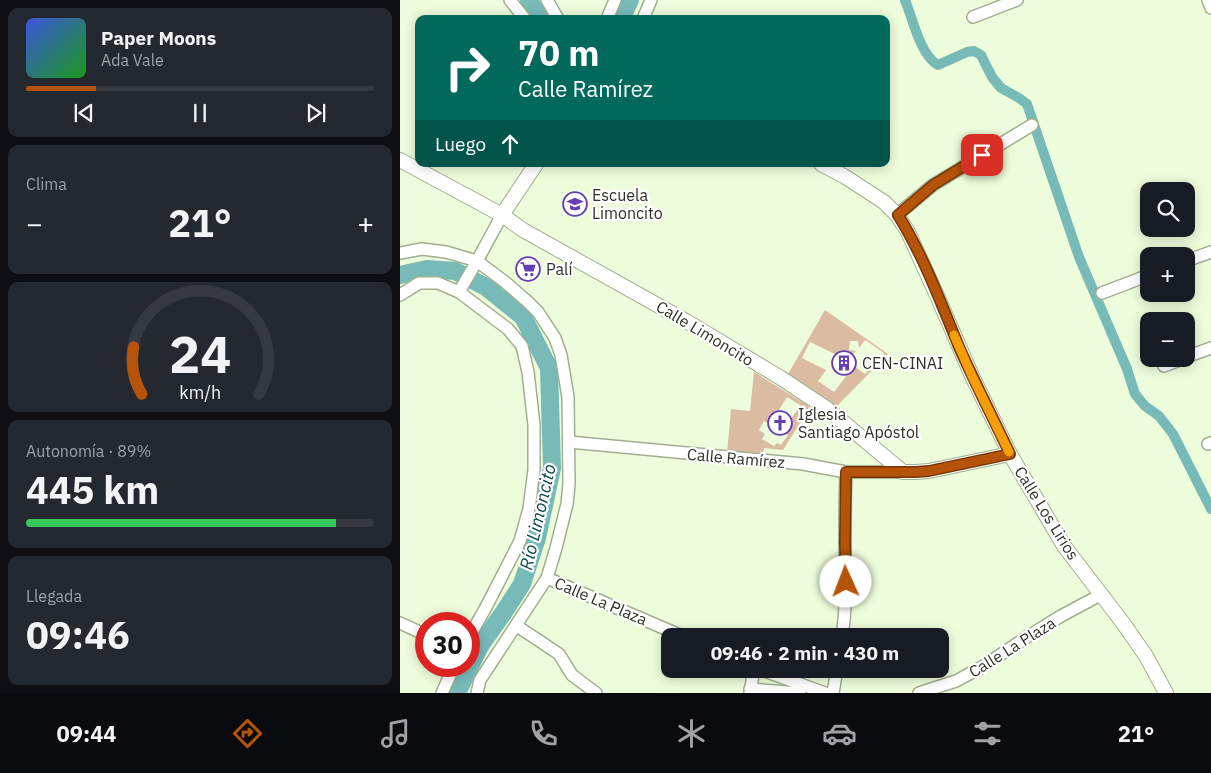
<!DOCTYPE html>
<html lang="es">
<head>
<meta charset="utf-8">
<style>
  :root { --surface:#171b24; --page:#242831; --text:#f1f3f6; --muted:#9ea1a6; --line:#363941; --accent:#b45309 }
  body { margin:0; font-family:"IBM Plex Sans",sans-serif; background:var(--page); color:var(--text); height:100vh; display:flex; flex-direction:column; font-size:19px; white-space:nowrap }
  * { box-sizing:border-box; margin:0 }
  p { font-size:16px; color:var(--muted) }
  .icon { flex:none; width:28px; height:28px; fill:none; stroke:currentColor; stroke-width:2; stroke-linecap:round; stroke-linejoin:round }
  .map { position:relative; flex:1; overflow:hidden }
  .side { display:flex; flex-direction:column; gap:8px; padding:8px; background:#0d0f14; width:400px }
  .side>* { flex:none }
  .guide { position:absolute; left:15px; top:15px; width:475px; height:152px; border-radius:10px; box-shadow:0 2px 12px #0003; background:#00695c; color:#fff; overflow:hidden }
  .buttons { position:absolute; left:740px; top:182px; display:grid; gap:10px }
  .buttons a { display:grid; place-items:center; width:55px; height:55px; border-radius:10px; background:var(--surface); box-shadow:0 2px 12px #0003; font-size:25px }
  .speed { position:absolute; left:15px; top:612px; display:flex; gap:10px; font-size:25px; font-weight:700; text-align:center }
  .speed>* { display:grid; place-content:center; width:65px; height:65px; border-radius:50%; background:var(--surface); box-shadow:0 2px 12px #0003; line-height:1 }
  .speed .limit { border:8px solid #d22; background:#fff; color:#111 }
  .pin { position:absolute; display:grid; place-items:center; width:42px; height:42px; color:#fff; margin:-21px; border-radius:10px; box-shadow:0 2px 8px #0006 }
  .me { position:absolute; width:55px; margin:-28px; rotate:358deg; stroke-linejoin:round; filter:drop-shadow(0 0 4px #0008) }
  .turn { display:flex; align-items:center; gap:18px; height:105px; padding:0 20px; font-size:22px }
  .turn .icon { width:65px; height:65px; stroke-width:2.5 }
  .turn b { display:block; font-size:35px; line-height:42px }
  .then { display:flex; align-items:center; height:48px; padding:0 20px; background:#0003; gap:10px; font-size:19px }
  .big { font-size:38px; font-weight:800; line-height:1.1 }
  .side .card { flex:1; display:flex; flex-direction:column; justify-content:center; gap:8px; min-width:0; padding:0 18px; border-radius:10px; background:var(--page) }
  .side .dial { align-items:center; gap:0 }
  .dial svg { height:130px; overflow:visible; fill:none; stroke:var(--line); stroke-width:7; stroke-linecap:round; text-anchor:middle }
  .dial text { fill:var(--text); stroke:none }
  .song { display:flex; align-items:center; gap:15px }
  .cover { width:60px; height:60px; border-radius:8px; background:linear-gradient(135deg,hsl(230 70% 55%),hsl(120 70% 35%)) }
  .played { height:5px; border-radius:2px; background:linear-gradient(90deg,var(--accent) 20%,var(--line) 20%) }
  .keys { display:flex; justify-content:space-around; direction:ltr }
  .heat { display:flex; justify-content:space-between; align-items:center; font-size:28px; direction:ltr }
  .charge { height:8px; border-radius:4px; background:linear-gradient(90deg,#34c759 89%,var(--line) 0) }
  .trip { position:absolute; left:261px; top:628px; width:288px; height:50px; border-radius:10px; background:var(--surface); box-shadow:0 2px 12px #0003; font-weight:800; line-height:50px; text-align:center }
  .menu { display:flex; height:80px; justify-content:space-around; align-items:center; background:#090b0e; color:var(--muted) }
  .menu .icon { width:35px; height:35px }
  .menu .selected { color:var(--accent) }
  .menu b { font-size:22px; color:var(--text) }
  main { display:flex; flex:1; min-height:0 }
  .map>svg:first-child { display:block }
  .green { fill:#dbbca2; fill-rule:evenodd }
  .lines { fill:none; stroke-linecap:round; stroke-linejoin:round }
  .canal { stroke:#77bab8; stroke-width:10 }
  .river { stroke:#77bab8; stroke-width:18 }
  .minor-casing { stroke:#a0af8f; stroke-width:14 }
  .tertiary-casing { stroke:#a0af8f; stroke-width:16 }
  .minor { stroke:#fff; stroke-width:11 }
  .tertiary { stroke:#fff; stroke-width:14 }
  .route-casing { stroke:#753606; stroke-width:12 }
  .route { stroke:#b45309; stroke-width:9 }
  .slow { stroke:#f59e0b; stroke-width:9 }
  .labels { text-anchor:middle; stroke-width:4.5; stroke-linejoin:round; paint-order:stroke }
  .poi-label { font-size:16px; fill:#2c3225; stroke:#fff; text-anchor:start }
  .street-label { font-size:16px; fill:#2c3225; stroke:#fff }
  .water-label { font-size:18px; font-style:italic; fill:#0c4a4a; stroke:#fff }
</style>
</head>
<body>
<main>
<section class="side">
<div class="card">
<div class="song"><i class="cover"></i><div><b>Paper Moons</b><p>Ada Vale</p></div></div>
<div class="played"></div>
<div class="keys"><svg class="icon" aria-label="previous" viewBox="0 0 24 24"><path d="M18 5L8 12l10 7zM5 5v14"/></svg><svg class="icon" aria-label="pause" viewBox="0 0 24 24"><path d="M8 5v14M16 5v14"/></svg><svg class="icon" aria-label="next" viewBox="0 0 24 24"><path d="M6 5l10 7-10 7zM19 5v14"/></svg></div>
</div>
<div class="card"><p>Clima</p>
<div class="heat"><a>−</a><b class="big">21°</b><a>+</a></div>
</div>
<div class="card dial"><svg viewBox="0 0 100 80">
<path d="M14 69A42 42 0 1 1 86 69"/>
<path d="M14 69A42 42 0 0 1 9 40" stroke="#b45309"/>
<text x="50" y="56" font-size="32" font-weight="700">24</text>
<text x="50" y="72" font-size="11">km/h</text>
</svg></div>
<div class="card"><p>Autonomía · 89%</p><b class="big">445 km</b><div class="charge"></div></div>
<div class="card"><p>Llegada</p><b class="big">09:46</b></div>
</section>
<div class="map">
<svg width="811" height="693" viewBox="0 0 811 693">
  <rect width="100%" height="100%" fill="#edfddb"/>
  <g class="green">
    <path d="M425,310L488,354L436,407L388,374ZM465,340L484,353L465,374L454,366L434,392L418,381L426,370L402,358L410,342L447,360L456,351L449,350L450,341H458L459,348Z"/>
    <path d="M354,372L410,407L383,450L364,448L363,457L327,453L331,409L350,411ZM387,397L400,405L383,432L388,435L381,445L377,443L374,446L362,439L365,434L359,430L364,421L370,424Z"/>
  </g>
  <g class="lines">
    <path class="canal" d="M505,0C513,19 520,55 538,65L567,52L574,51L581,55L592,77L601,88L619,98L627,104L679,257L727,369L735,394L745,406L759,416L773,434L811,509"/>
    <g class="river">
      <polyline points="129,0 140,19"/>
      <polyline points="221,19 230,0"/>
      <polyline points="0,275 27,269 55,271 86,287 123,317 149,368 152,468 137,538 122,584 104,612 80,646 57,693"/>
    </g>
    <g class="minor-casing">
      <g id="minor">
        <polyline points="110,0 125,19"/>
        <polyline points="147,0 158,19"/>
        <polyline points="808,0 811,8"/>
        <polyline points="573,17 617,0"/>
        <polyline points="207,19 215,0"/>
        <polyline points="243,19 251,0"/>
        <polyline points="497,215 533,185 632,125"/>
        <polyline points="0,253 22,249 46,252 77,261 105,282 128,302 138,312 155,338 161,355 168,397 169,484 167,504 156,548 147,578 80,680 77,693"/>
        <polyline points="786,261 811,252"/>
        <polyline points="59,292 77,261 102,215"/>
        <polyline points="702,293 749,275"/>
        <polyline points="0,295 19,283 38,283 59,292 108,329 122,346 128,372 134,425 134,470 129,509 120,541 85,609 69,637"/>
        <polyline points="786,357 811,348"/>
        <polyline points="764,366 782,359"/>
        <polyline points="169,442 403,464 446,472 503,472"/>
        <polyline points="808,444 811,443"/>
        <polyline points="147,578 282,636"/>
        <polyline points="0,623 26,635"/>
        <polyline points="117,626 159,654 172,675 196,693"/>
        <path d="M442,636C447,605 445,574 445,543C445,519 445,496 446,472"/>
        <polyline points="359,669 425,693"/>
        <polyline points="350,689 400,693"/>
        <polyline points="42,693 54,666"/>
        <polyline points="350,693 354,669"/>
        <polyline points="433,693 437,669"/>
        <polyline points="519,693 556,681 582,667 624,639 661,616 702,594"/>
      </g>
    </g>
    <g class="tertiary-casing">
      <g id="tertiary">
        <polyline points="0,160 102,215 123,230 286,321 381,378 426,408 503,472 516,472 529,471 610,454"/>
        <polyline points="421,164 444,176 484,202 497,215 508,232 535,291 572,376 610,454 664,546 723,623 746,656 766,693"/>
        <polyline points="102,215 136,164"/>
      </g>
    </g>
    <use href="#minor" class="minor"/>
    <use href="#tertiary" class="tertiary"/>
  </g>
  <g class="lines">
    <g class="route-casing">
      <path id="route" d="M446,582L445,543L446,472H516L529,471L610,454C593,418 575,383 559,347C541,303 523,255 498,215L533,185L582,155"/>
    </g>
    <use href="#route" class="route"/>
    <polyline class="slow" points="554,335 572,376 609,452"/>
  </g>
  <defs>
    <g id="school-ring" transform="scale(1.25)"><circle r="9.5" fill="#fff" stroke="#653db5" stroke-width="1.5"/><path d="M0-5L7-2L0 1L-7-2ZM-4 1L0 2.5L4 1V4Q0 6-4 4Z" fill="#653db5"/></g>
    <g id="supermarket-ring" transform="scale(1.25)"><circle r="9.5" fill="#fff" stroke="#653db5" stroke-width="1.5"/><path d="M-6-5.5h2.5l.6 2H6L4.5 2H-2.5L-4.4-4H-6ZM-1.5 3.2a1.3 1.3 0 1 0 .1 0ZM3 3.2a1.3 1.3 0 1 0 .1 0Z" fill="#653db5"/></g>
    <g id="building-ring" transform="scale(1.25)"><circle r="9.5" fill="#fff" stroke="#653db5" stroke-width="1.5"/><path d="M-4-6H4V6H1V3H-1V6H-4ZM-2.5-4.3h1.7v1.8h-1.7ZM.8-4.3h1.7v1.8H.8ZM-2.5-1h1.7V.8h-1.7ZM.8-1h1.7V.8H.8Z" fill="#653db5"/></g>
    <g id="church-ring" transform="scale(1.25)"><circle r="9.5" fill="#fff" stroke="#653db5" stroke-width="1.5"/><path d="M-1.2-6h2.4v3.5h3.3v2.4h-3.3V6h-2.4V-.1h-3.3v-2.4h3.3Z" fill="#653db5"/></g>
  </defs>
  <g fill-rule="evenodd">
    <use href="#school-ring" x="175" y="204"/>
    <use href="#supermarket-ring" x="128" y="269"/>
    <use href="#building-ring" x="444" y="363"/>
    <use href="#church-ring" x="380" y="423"/>
  </g>
  <g class="labels">
    <g class="poi-label">
      <text x="192" y="201">Escuela<tspan x="192" dy="18">Limoncito</tspan></text>
      <text x="146" y="275">Palí</text>
      <text x="462" y="369">CEN-CINAI</text>
      <text x="398" y="420">Iglesia<tspan x="398" dy="18">Santiago Apóstol</tspan></text>
    </g>
    <g class="street-label">
      <text transform="translate(305 333) rotate(31)" y="6">Calle Limoncito</text>
      <text transform="translate(336 458) rotate(5)" y="6">Calle Ramírez</text>
      <text transform="translate(647 513) rotate(58)" y="6">Calle Los Lirios</text>
      <text transform="translate(201 601) rotate(23)" y="6">Calle La Plaza</text>
      <text transform="translate(612 647) rotate(-32)" y="6">Calle La Plaza</text>
    </g>
    <g class="water-label">
      <text transform="translate(138 517) rotate(-77)" y="6">Río Limoncito</text>
    </g>
  </g>
</svg>
<div class="buttons">
<a><svg class="icon" aria-label="search" viewBox="0 0 24 24"><circle cx="10" cy="10" r="6"/><path d="M15 15l6 6"/></svg></a>
<a>+</a>
<a>−</a>
</div>
<div class="speed"><div class="limit">30</div></div>
<div class="pin" style="left:582px;top:155px;background:#d93025"><svg class="icon" aria-label="arrive" viewBox="0 0 24 24"><path d="M6 21V4h12l-3 4 3 4H6"/></svg></div>
<svg class="me" style="left:446px;top:582px" viewBox="-20 -20 40 40"><circle r="19" fill="#fff"/><path d="M0-13L10 11 0 6-10 11z" fill="#b45309"/></svg>
<div class="trip">09:46 · 2 min · 430 m</div>
<div class="guide">
<div class="turn"><svg class="icon" aria-label="right" viewBox="0 0 24 24"><path d="M7 20v-9h11M14 6l5 5-5 5"/></svg><div><b>70 m</b>Calle Ramírez</div></div>
<div class="then">Luego<svg class="icon" aria-label="ahead" viewBox="0 0 24 24"><path d="M12 20V5M6 11l6-6 6 6"/></svg></div>
</div>
</div>
</main>
<nav class="menu">
<b>09:44</b>
<svg class="icon selected" aria-label="directions" viewBox="0 0 24 24"><path d="M12 3l9 9-9 9-9-9zM9 14v-3h6M13 9l2 2-2 2"/></svg>
<svg class="icon" aria-label="music" viewBox="0 0 24 24"><path d="M9 18V5l10-2v13"/><circle cx="6" cy="18" r="3"/><circle cx="16" cy="16" r="3"/></svg>
<svg class="icon" aria-label="phone" viewBox="0 0 24 24"><path d="M5 4h4l2 5-3 2q2 4 5 5l2-3 5 2v4C11 20 4 13 5 4z"/></svg>
<svg class="icon" aria-label="climate" viewBox="0 0 24 24"><path d="M12 3v18M4 7l16 10M4 17L20 7"/></svg>
<svg class="icon" aria-label="car" viewBox="0 0 24 24"><path d="M5 17H2v-5l4-1 3-4h7l3 4 3 1v5h-3M9 17h6M6 11h13"/><circle cx="7" cy="17" r="2"/><circle cx="17" cy="17" r="2"/></svg>
<svg class="icon" aria-label="filters" viewBox="0 0 24 24"><path d="M4 7h16M4 17h16"/><circle cx="9" cy="7" r="2"/><circle cx="15" cy="17" r="2"/></svg>
<b>21°</b>
</nav>
</body>
</html>
